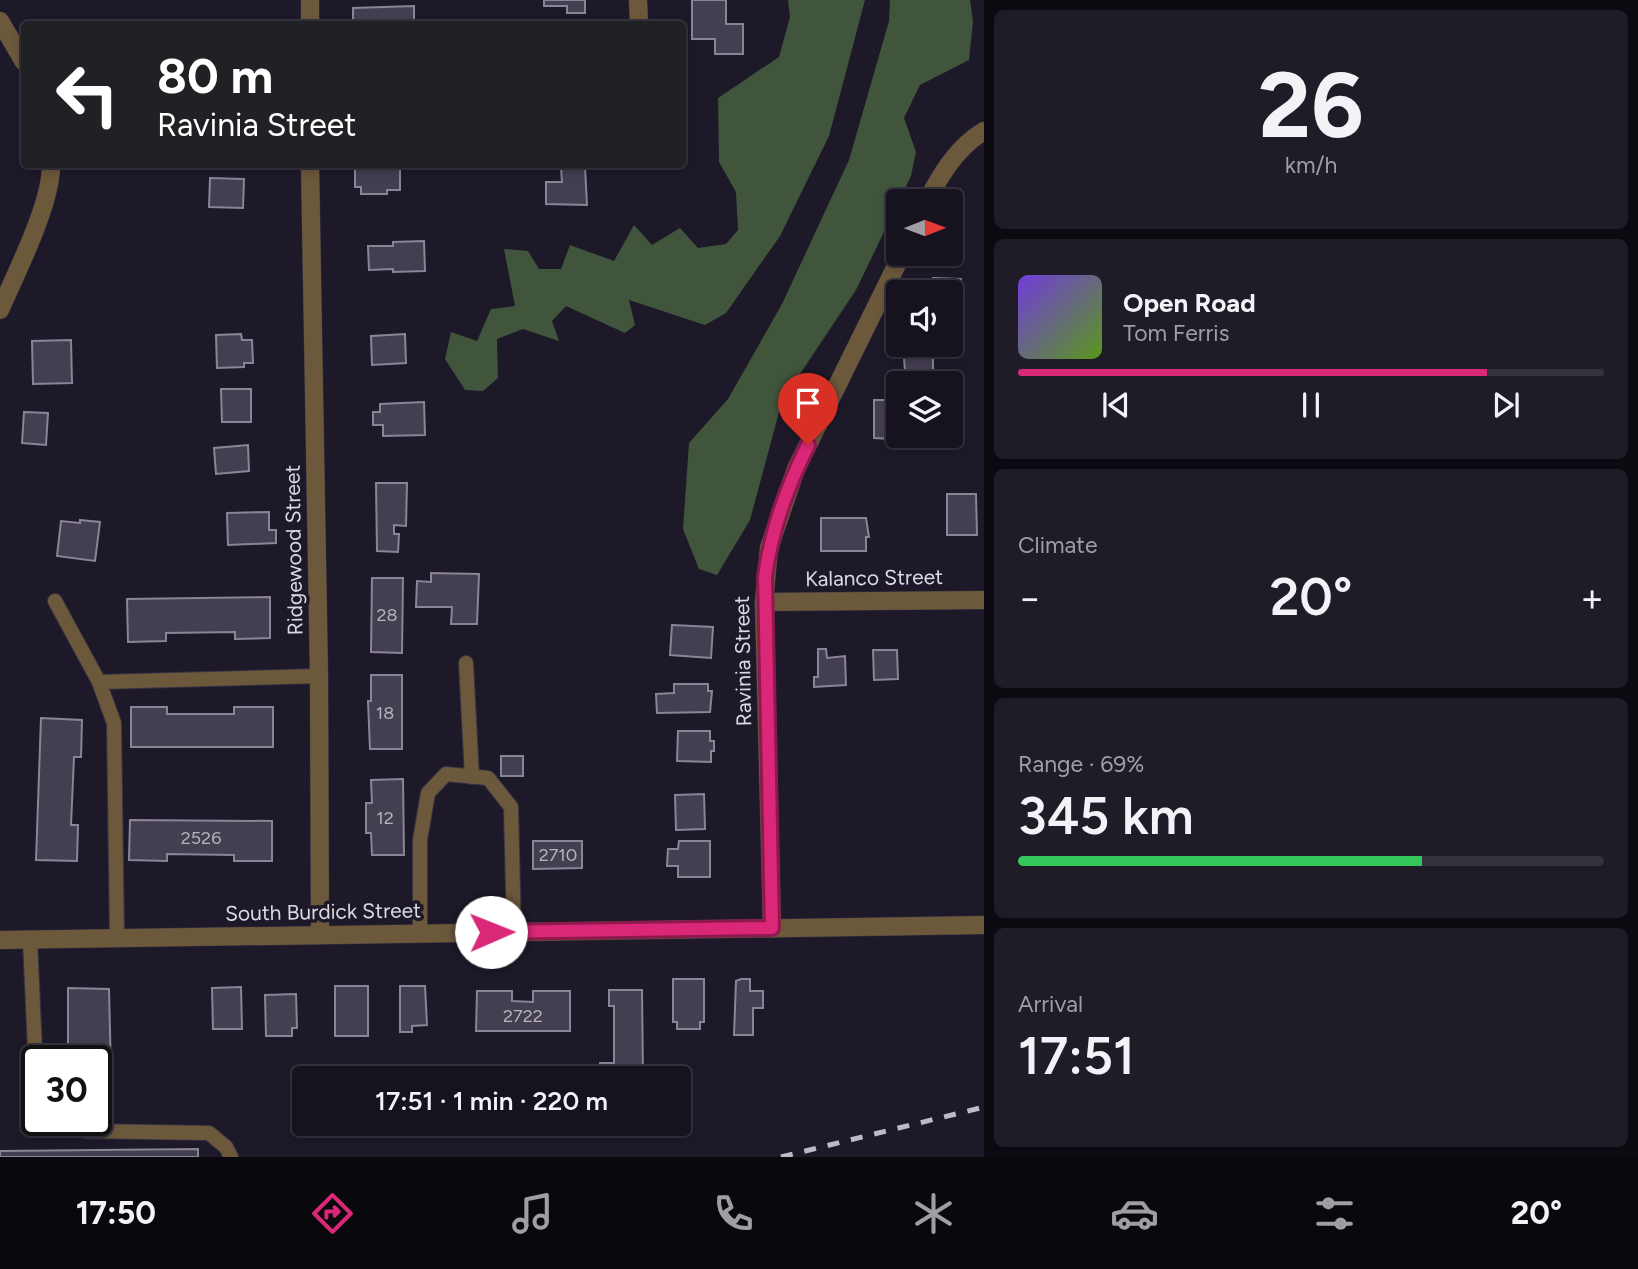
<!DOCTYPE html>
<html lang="en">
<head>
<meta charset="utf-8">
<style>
  :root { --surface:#16131f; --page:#1f1c28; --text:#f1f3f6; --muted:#9e9ea4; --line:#35323d; --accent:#db2777 }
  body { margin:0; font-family:Figtree,sans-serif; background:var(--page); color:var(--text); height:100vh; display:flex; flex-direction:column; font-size:26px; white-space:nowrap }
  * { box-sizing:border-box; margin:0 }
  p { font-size:23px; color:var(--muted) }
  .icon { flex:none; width:38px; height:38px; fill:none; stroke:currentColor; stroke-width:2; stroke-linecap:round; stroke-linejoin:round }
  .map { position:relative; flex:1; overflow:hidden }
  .side { display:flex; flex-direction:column; gap:10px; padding:10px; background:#0c0a11; width:654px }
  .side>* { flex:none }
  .banner { position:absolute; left:21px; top:21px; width:665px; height:147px; border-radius:7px; box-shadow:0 4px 10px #0003,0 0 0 2px var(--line); background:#202124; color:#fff; overflow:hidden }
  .needle { width:46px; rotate:89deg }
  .tools { position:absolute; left:886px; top:189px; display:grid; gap:14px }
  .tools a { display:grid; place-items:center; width:77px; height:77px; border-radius:7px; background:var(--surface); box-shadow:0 4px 10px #0003,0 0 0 2px var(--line); font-size:35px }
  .speed { position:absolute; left:21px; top:1045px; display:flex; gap:14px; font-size:35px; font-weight:700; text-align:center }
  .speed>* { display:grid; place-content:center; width:91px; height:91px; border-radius:50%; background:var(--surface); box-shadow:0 4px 10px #0003,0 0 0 2px var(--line); line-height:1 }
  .speed .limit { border:4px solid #111; border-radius:10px; background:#fff; color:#111 }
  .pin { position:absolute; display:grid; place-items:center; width:60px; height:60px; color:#fff; margin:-72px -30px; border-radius:50% 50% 50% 0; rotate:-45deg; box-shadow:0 0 7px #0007 }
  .pin .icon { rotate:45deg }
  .me { position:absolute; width:77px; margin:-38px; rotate:89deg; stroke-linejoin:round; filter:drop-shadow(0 0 5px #0008) }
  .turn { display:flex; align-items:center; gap:24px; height:147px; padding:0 21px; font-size:32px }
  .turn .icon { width:91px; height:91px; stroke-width:2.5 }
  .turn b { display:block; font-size:49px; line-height:60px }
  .big { font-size:52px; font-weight:600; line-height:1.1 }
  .side .widget { flex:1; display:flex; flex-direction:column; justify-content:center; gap:10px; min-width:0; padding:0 24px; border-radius:10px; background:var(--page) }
  .side .dial { align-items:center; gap:0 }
  .dial b { font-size:91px; line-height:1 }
  .song { display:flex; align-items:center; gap:21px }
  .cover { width:84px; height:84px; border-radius:10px; background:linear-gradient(135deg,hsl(260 70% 55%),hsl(90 70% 35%)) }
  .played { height:7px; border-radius:4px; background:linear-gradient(90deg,var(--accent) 80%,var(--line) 80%) }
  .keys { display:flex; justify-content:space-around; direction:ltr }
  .heat { display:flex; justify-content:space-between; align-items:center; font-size:38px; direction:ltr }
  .charge { height:10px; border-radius:5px; background:linear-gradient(90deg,#34c759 69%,var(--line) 0) }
  .trip { position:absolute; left:292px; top:1066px; width:399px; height:70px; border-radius:7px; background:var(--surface); box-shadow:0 4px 10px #0003,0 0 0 2px var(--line); font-weight:600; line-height:70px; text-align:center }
  .menu { display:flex; height:112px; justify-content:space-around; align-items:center; background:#09080c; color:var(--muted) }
  .menu .icon { width:49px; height:49px }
  .menu .current { color:var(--accent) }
  .menu b { font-size:32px; color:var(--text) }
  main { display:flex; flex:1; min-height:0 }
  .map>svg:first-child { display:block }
  .forest { fill:#40553b }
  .building { fill:#443e51; stroke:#8a8499; stroke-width:2 }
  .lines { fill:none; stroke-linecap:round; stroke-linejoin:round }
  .service-casing { stroke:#393443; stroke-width:16 }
  .minor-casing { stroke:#393443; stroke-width:19 }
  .service { stroke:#6c593c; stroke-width:14 }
  .minor { stroke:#6c593c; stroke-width:18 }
  .rail { stroke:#bdb9c6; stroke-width:5; stroke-dasharray:12 12; stroke-linecap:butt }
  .route-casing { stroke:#8e194d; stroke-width:18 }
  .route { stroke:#db2777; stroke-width:12 }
  .labels { text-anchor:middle; stroke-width:7; stroke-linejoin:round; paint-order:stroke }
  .number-label { font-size:18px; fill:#b6b2bf }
  .street-label { font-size:21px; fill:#dcd8e4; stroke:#1e1929 }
</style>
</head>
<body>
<main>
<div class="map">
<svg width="984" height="1157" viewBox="0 0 984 1157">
  <rect width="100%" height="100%" fill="#1e1929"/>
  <g class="forest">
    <polygon points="788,0 865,0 829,136 780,236 726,313 705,325 629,300 635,325 625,333 566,306 552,321 559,341 523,329 497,339 498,378 483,391 465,390 445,359 451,332 477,341 491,309 515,306 504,249 528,251 539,269 561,269 570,245 614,261 634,225 652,245 680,228 698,248 726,244 738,230 736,192 719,162 718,98 779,57 790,17"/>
    <polygon points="890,0 970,0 973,21 969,60 920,85 904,118 916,152 911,176 856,290 782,401 750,520 717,575 699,569 683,529 689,443 728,399 782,304 849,160 889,21"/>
  </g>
  <g class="building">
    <polygon points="544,0 585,0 585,13 567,13 567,6 544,6"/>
    <polygon points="692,0 726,0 726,24 743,24 743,54 715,54 715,39 692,39"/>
    <polygon points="414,6 414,24 353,24 353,8"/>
    <polygon points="355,165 400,165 400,190 387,190 387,194 361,194 361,187 355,187"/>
    <polygon points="585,167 587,205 546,204 546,182 562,182 561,168"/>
    <polygon points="210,178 244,179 243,208 209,207"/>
    <polygon points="424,241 425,271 393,272 393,269 369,270 368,246 393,246 393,242"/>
    <polygon points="933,278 961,279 960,308 950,307 950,292 933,292"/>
    <polygon points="241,334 242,340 252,340 253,363 244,363 244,367 217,368 216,335"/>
    <polygon points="405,334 406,363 372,365 371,336"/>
    <polygon points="71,340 72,383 33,384 32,341"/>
    <polygon points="903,346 933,346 933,372 905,371"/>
    <polygon points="221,389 251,389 251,422 222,422"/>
    <polygon points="874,400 886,400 885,407 897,408 898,436 910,436 910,440 874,438"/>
    <polygon points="424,402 425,435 383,436 383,425 373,425 373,412 380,412 380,404"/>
    <polygon points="24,412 48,413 46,445 22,443"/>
    <polygon points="248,445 249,471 216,474 214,448"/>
    <polygon points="376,483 407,483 406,526 394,525 394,534 399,534 398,552 377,551"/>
    <polygon points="947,494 976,494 977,535 947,535"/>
    <polygon points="269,512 269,530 276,530 276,543 228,545 227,513"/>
    <polygon points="821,518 866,518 869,537 866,537 866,551 821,551"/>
    <polygon points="80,520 100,522 95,561 57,556 61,521 80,523"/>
    <polygon points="431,573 479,574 477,624 451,624 452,607 416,607 417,581 431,582"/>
    <polygon points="372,578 403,578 402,653 371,652"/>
    <polygon points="270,597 270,638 235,639 235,632 166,633 166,641 128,642 127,599"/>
    <polygon points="672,625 713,627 711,658 670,655"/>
    <polygon points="818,649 826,649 827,658 845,656 846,685 814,687 814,677 818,677"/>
    <polygon points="873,650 897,650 898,679 874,680"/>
    <polygon points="371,675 402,675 402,749 370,749 368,701 371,701"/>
    <polygon points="674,684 708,684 708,691 712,691 710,712 657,713 656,694 674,693"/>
    <polygon points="131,707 167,707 167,714 234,714 234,707 273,707 273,747 131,747"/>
    <polygon points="41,718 82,720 81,757 74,757 71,825 78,825 77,861 36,860"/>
    <polygon points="678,731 710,731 710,741 714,741 714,751 711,751 711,762 677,761"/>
    <rect x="501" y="756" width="22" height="20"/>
    <polygon points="403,779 404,855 372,855 371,833 366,833 366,803 372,803 371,780"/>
    <polygon points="704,794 705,829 676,830 675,795"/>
    <polygon points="130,820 272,821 272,861 234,861 234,855 167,854 167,861 129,860"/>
    <polygon points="533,841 582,841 582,868 533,869"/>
    <polygon points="679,841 710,841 710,877 678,877 678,866 667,866 668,849 678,849"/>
    <polygon points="673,979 704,979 704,1022 700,1022 700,1029 677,1029 677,1022 673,1022"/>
    <polygon points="741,979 750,979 750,991 763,991 763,1008 753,1008 753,1035 734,1035 736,981"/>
    <rect x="335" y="986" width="33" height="50"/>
    <polygon points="400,986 425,986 427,1025 412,1026 412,1032 400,1032"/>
    <polygon points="241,987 242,1029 213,1029 212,988"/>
    <polygon points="68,988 109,989 112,1114 96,1114 96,1060 68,1060"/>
    <polygon points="609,990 642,990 643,1078 600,1078 600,1063 614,1063 614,1006 609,1006"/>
    <polygon points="477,991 512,991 512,1001 533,1002 533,991 570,991 570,1031 476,1031"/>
    <polygon points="296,994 297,1028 292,1028 292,1036 266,1036 265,995"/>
    <polygon points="198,1149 198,1157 0,1157 0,1151"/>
  </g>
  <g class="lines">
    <g class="service-casing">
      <g id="service">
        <polyline points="55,601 99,682 114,723 117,938"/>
        <polyline points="466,663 472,777"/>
        <polyline points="99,682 319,676"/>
        <polyline points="420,933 420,840 428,793 446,774 488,778 511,807 514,932"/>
        <polyline points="30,940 37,1094"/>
        <polyline points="60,1120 72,1128 87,1131 209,1133 226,1147 231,1157"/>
      </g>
    </g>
    <g class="minor-casing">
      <g id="minor">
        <polyline points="310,0 310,24"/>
        <polyline points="638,0 639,24"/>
        <polyline points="0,21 24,62"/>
        <polyline points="310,164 319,676 320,935"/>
        <path d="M927,201C941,174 957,147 984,131"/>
        <path d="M0,310C16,273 52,203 51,164"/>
        <polyline points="764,602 984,600"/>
        <polyline points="772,928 764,602 769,548 796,469 902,254"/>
        <polyline points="0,940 984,925"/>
      </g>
    </g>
    <use href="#service" class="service"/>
    <use href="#minor" class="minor"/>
    <polyline class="rail" points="781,1157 984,1107"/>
  </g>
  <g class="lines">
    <g class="route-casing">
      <path id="route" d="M491,932L772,928L765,577C771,530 787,487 808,445"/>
    </g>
    <use href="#route" class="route"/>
  </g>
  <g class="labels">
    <g class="number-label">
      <text x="387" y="621">28</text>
      <text x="385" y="719">18</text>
      <text x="385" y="824">12</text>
      <text x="201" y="844">2526</text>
      <text x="558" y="861">2710</text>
      <text x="523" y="1022">2722</text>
    </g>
    <g class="street-label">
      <text transform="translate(294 550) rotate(-91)" y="7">Ridgewood Street</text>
      <text transform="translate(874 578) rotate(-1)" y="7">Kalanco Street</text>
      <text transform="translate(743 661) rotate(-91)" y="7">Ravinia Street</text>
      <text transform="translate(323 912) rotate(-1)" y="7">South Burdick Street</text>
    </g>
  </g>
</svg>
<div class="tools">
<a><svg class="needle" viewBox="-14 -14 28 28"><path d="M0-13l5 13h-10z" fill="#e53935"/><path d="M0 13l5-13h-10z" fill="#9e9ea4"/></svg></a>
<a><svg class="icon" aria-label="sound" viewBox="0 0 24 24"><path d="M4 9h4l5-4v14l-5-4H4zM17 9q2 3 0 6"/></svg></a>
<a><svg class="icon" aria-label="layers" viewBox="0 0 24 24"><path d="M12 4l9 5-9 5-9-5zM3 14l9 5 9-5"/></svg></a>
</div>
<div class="speed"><div class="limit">30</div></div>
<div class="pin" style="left:808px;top:445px;background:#d93025"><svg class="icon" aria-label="arrive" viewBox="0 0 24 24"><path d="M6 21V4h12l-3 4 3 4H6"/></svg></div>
<svg class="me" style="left:491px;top:932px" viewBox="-20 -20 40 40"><circle r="19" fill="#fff"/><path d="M0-13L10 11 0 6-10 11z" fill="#db2777"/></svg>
<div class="trip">17:51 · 1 min · 220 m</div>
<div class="banner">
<div class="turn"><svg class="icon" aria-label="left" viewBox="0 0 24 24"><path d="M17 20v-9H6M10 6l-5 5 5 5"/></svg><div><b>80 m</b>Ravinia Street</div></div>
</div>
</div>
<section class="side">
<div class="widget dial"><b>26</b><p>km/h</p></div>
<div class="widget">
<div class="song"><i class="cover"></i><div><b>Open Road</b><p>Tom Ferris</p></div></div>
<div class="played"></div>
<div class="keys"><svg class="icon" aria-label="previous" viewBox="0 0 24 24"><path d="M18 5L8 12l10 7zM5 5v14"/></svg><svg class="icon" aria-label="pause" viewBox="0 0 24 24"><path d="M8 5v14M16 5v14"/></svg><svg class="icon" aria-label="next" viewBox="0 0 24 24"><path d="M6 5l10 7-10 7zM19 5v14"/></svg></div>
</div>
<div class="widget"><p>Climate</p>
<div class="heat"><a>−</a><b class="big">20°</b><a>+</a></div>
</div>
<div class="widget"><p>Range · 69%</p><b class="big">345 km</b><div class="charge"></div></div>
<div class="widget"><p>Arrival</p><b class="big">17:51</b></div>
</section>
</main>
<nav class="menu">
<b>17:50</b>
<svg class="icon current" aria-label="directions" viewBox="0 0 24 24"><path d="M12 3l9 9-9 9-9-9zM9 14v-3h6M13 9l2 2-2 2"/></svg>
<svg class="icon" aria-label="music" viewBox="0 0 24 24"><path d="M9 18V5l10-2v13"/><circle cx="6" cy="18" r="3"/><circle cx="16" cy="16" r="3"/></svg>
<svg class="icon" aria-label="phone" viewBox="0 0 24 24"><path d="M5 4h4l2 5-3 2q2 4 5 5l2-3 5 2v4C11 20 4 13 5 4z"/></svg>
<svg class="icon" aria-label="climate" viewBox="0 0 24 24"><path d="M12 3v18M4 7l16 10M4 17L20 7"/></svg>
<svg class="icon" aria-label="car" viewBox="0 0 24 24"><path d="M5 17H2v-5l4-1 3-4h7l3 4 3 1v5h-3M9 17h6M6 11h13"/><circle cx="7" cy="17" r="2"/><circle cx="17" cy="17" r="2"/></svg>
<svg class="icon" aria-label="filters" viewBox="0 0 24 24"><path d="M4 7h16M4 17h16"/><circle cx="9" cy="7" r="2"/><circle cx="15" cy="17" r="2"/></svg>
<b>20°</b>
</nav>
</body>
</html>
